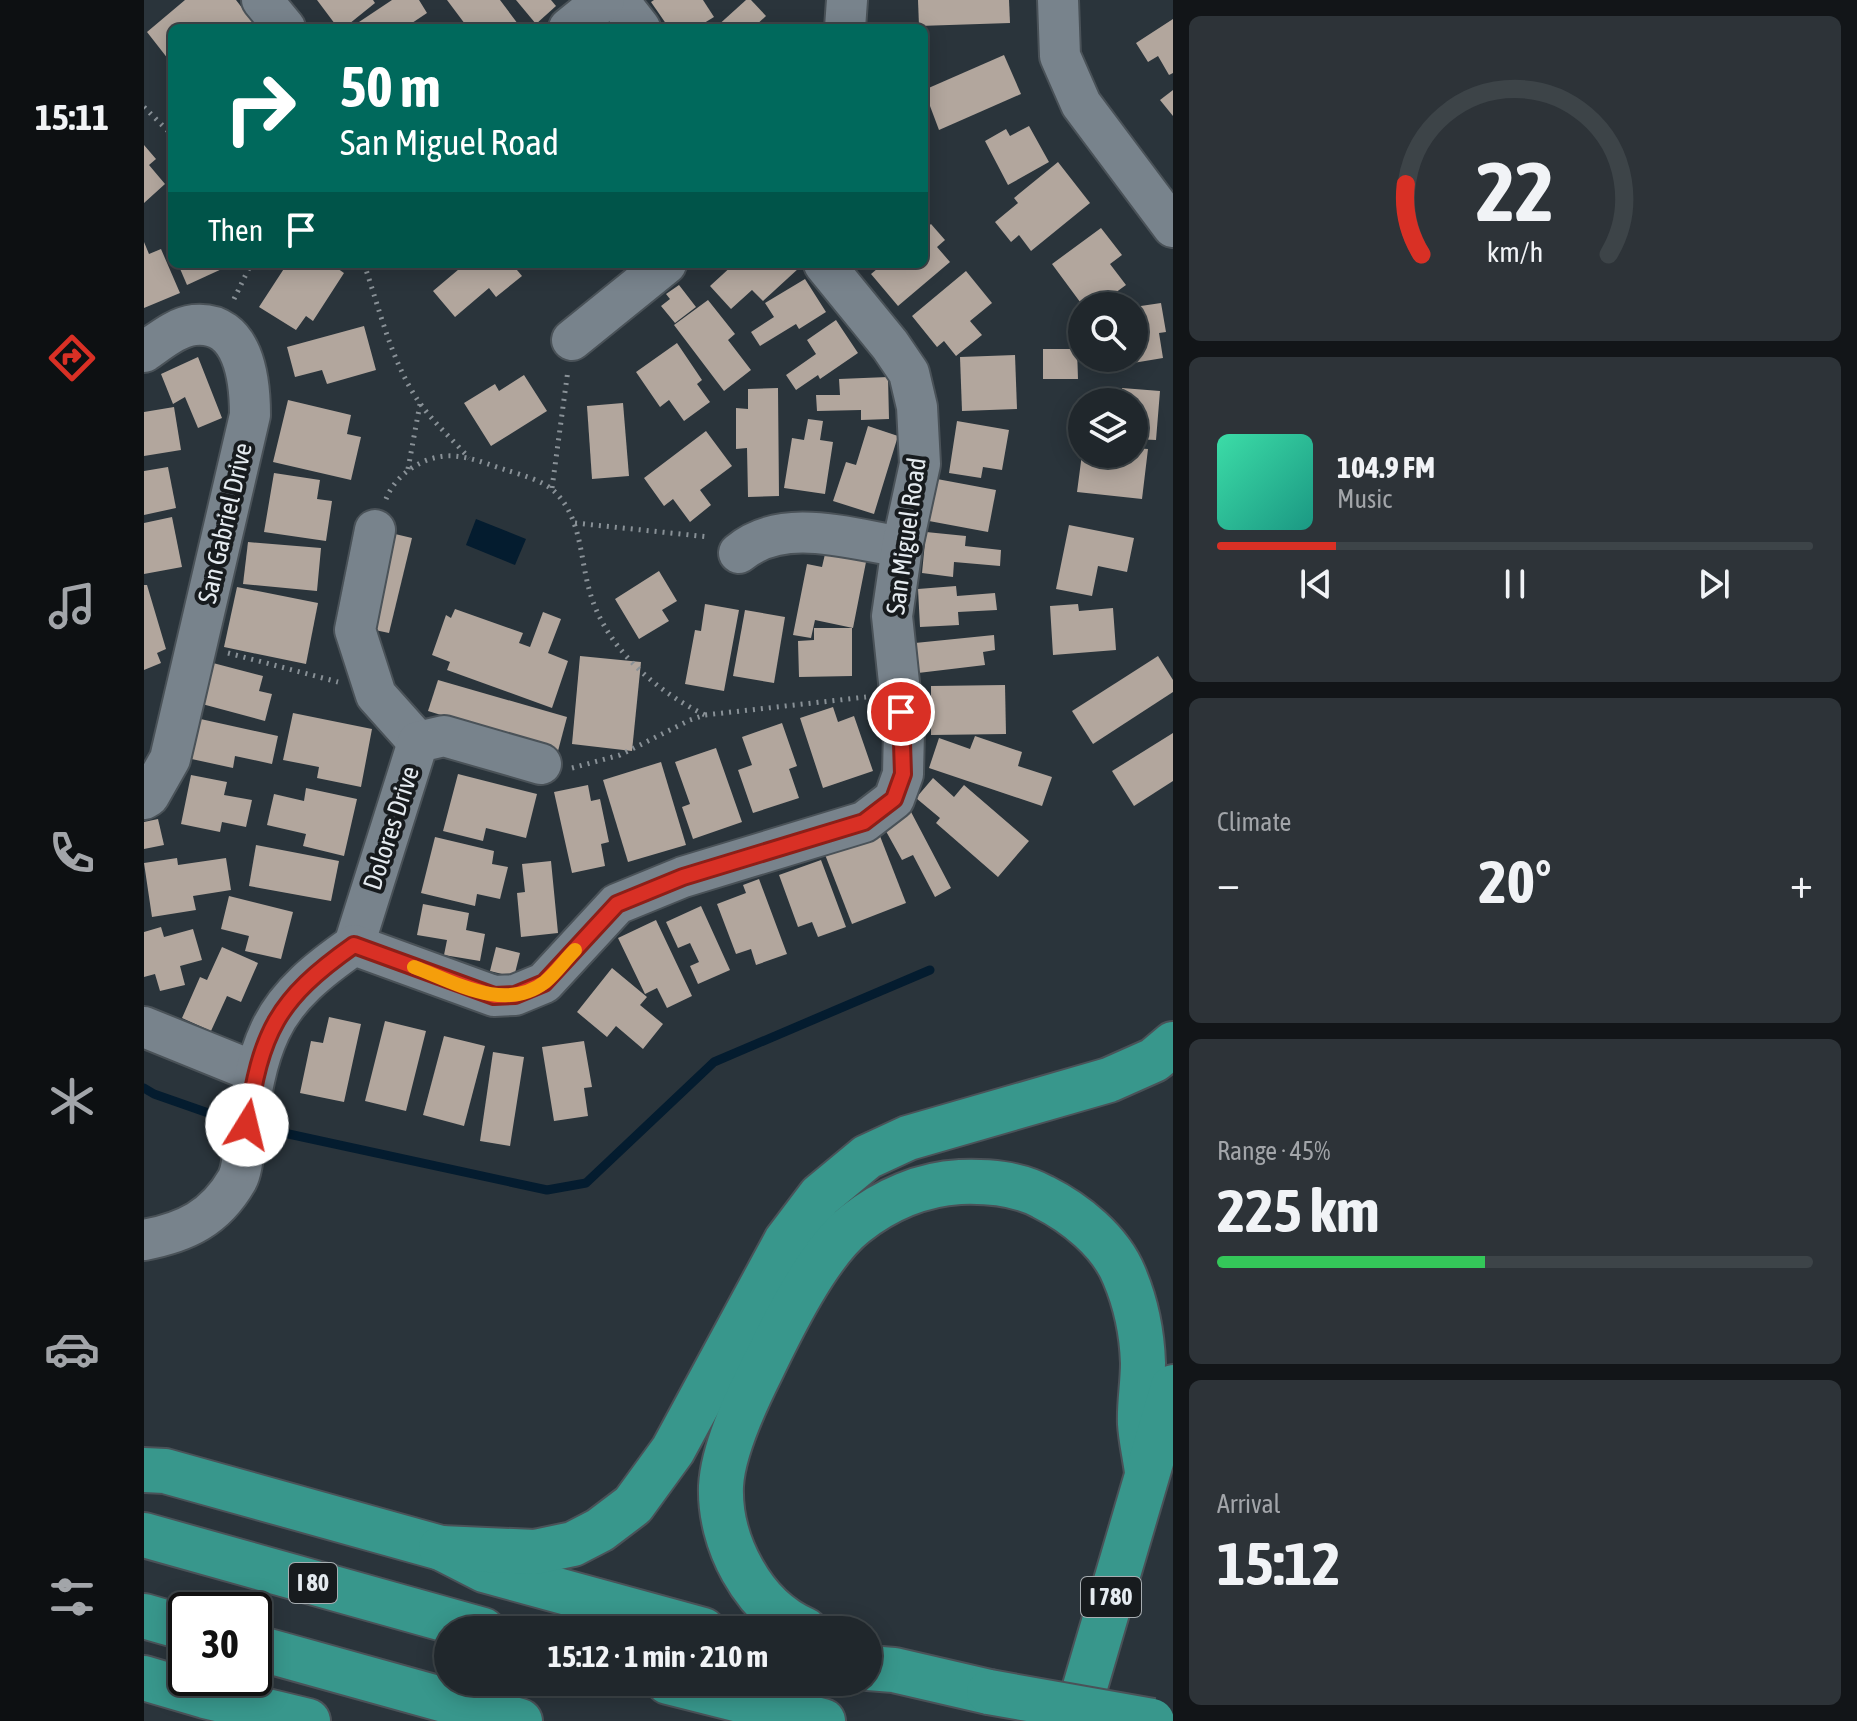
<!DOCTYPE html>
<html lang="en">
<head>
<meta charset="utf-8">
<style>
  :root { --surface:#20272c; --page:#2d3338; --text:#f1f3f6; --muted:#a2a5a9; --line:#3d4448; --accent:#d93025 }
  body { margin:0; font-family:"Asap Condensed",sans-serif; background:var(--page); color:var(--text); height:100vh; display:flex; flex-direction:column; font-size:30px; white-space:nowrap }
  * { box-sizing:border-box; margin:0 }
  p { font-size:26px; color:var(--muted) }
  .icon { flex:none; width:44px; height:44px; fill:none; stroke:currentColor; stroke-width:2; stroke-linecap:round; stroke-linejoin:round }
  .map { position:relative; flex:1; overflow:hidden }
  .drawer { display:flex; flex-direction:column; gap:16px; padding:16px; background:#121518; width:684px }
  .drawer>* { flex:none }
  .hud { position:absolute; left:24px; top:24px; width:760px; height:244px; border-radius:12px; box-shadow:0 4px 20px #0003,0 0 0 2px var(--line); background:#00695c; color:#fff; overflow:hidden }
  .buttons { position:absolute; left:924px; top:292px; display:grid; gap:16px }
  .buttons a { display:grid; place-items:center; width:80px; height:80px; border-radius:50%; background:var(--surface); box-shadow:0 4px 20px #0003,0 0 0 2px var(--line); font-size:40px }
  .speed { position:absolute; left:24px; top:1592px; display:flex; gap:16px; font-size:40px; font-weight:700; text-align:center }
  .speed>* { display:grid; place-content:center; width:104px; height:104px; border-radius:50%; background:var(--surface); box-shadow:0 4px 20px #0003,0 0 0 2px var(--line); line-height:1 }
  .speed .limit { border:4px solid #111; border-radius:12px; background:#fff; color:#111 }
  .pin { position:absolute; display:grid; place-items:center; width:68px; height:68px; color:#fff; margin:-34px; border:4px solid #fff; border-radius:50%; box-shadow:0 2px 8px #0007 }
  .me { position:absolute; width:88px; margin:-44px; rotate:9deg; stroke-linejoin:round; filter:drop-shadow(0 0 6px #0008) }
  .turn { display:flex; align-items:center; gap:28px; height:168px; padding:0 40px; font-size:36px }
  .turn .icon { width:104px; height:104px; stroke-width:2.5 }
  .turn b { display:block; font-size:56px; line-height:68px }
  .then { display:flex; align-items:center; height:76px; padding:0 40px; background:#0003; gap:16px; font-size:30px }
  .big { font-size:60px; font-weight:700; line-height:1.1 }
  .drawer .card { flex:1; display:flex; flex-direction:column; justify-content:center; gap:12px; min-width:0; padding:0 28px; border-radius:12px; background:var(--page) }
  .drawer .dial { align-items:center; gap:0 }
  .dial svg { height:208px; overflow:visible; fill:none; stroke:var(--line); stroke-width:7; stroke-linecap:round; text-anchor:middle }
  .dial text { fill:var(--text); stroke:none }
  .song { display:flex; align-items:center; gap:24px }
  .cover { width:96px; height:96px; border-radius:12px; background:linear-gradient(135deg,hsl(160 70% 55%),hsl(170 70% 35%)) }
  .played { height:8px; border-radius:4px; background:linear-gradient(90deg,var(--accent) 20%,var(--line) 20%) }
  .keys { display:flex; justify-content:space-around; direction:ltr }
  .heat { display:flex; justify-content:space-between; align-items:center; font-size:44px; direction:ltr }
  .charge { height:12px; border-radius:6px; background:linear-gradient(90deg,#34c759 45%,var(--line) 0) }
  .trip { position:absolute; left:290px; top:1616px; width:448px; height:80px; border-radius:40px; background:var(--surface); box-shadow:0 4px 20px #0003,0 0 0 2px var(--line); font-weight:700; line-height:80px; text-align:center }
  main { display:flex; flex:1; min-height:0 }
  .dock { display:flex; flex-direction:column; width:144px; justify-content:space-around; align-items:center; background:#0d1012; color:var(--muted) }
  .dock .icon { width:56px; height:56px }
  .dock .current { color:var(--accent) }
  .dock b { font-size:36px; color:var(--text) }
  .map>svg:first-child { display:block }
  .water { fill:#041c2f }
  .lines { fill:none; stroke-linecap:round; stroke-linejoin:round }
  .stream { stroke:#041c2f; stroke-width:9 }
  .building { fill:#b2a69d }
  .minor-casing { stroke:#4a5258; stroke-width:44 }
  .highway-casing { stroke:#4a5258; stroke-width:48 }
  .path { stroke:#899197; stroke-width:5; stroke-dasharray:2 6; stroke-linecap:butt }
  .minor { stroke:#78838c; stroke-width:40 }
  .highway { stroke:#38978c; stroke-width:44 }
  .highway-bridge-casing { stroke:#4a5258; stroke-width:48; stroke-linecap:butt }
  .highway-bridge { stroke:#38978c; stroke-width:44 }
  .route-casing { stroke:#8d1f18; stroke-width:20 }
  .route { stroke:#d93025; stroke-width:14 }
  .slow { stroke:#f59e0b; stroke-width:14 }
  .labels { text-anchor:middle; stroke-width:8; stroke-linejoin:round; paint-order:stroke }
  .shield { fill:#171b1e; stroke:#a7adb1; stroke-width:2 }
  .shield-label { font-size:24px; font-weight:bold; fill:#e5ebf0 }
  .street-label { font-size:26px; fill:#e5ebf0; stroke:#171b1e }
</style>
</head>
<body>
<main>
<nav class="dock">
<b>15:11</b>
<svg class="icon current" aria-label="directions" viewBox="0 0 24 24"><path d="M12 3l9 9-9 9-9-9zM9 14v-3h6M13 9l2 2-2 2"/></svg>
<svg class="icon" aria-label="music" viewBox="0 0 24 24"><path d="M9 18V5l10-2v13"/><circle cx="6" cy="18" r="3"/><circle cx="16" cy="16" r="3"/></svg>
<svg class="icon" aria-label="phone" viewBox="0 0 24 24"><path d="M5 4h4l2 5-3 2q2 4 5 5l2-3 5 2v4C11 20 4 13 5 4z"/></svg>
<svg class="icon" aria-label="climate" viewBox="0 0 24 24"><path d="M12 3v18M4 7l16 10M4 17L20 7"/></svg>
<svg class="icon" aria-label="car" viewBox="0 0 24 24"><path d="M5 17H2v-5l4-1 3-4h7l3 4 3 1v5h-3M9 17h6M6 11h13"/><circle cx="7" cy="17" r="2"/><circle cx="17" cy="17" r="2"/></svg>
<svg class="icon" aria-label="filters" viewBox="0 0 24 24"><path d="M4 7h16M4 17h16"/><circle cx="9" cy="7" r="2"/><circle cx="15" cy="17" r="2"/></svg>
</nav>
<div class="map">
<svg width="1029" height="1721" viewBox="0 0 1029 1721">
  <rect width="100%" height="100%" fill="#2a343b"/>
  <polygon class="water" points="332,519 382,539 371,565 322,545"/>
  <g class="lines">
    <g class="stream">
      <polyline points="0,1088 10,1094 70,1115"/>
      <polyline points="140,1133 403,1190 442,1183 570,1062 786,970"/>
    </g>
  </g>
  <g class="building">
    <polygon points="41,0 92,0 109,22 102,28 28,28 28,64 3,32"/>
    <polygon points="173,0 229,0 231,3 200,28 194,28"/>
    <polygon points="248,0 275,0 283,13 265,25 267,28 206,28"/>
    <polygon points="303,0 356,0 377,28 316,28 321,24"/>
    <polygon points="372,0 407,0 412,6 392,24"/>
    <polygon points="510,0 559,0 570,17 552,28 525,28 507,2"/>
    <polygon points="602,0 607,0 622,16 609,28 571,28"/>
    <polygon points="774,0 865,0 866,23 775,26"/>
    <polygon points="1029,19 1029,73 1025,75 1014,56 1004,62 992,43"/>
    <polygon points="860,55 877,94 795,130 780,90"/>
    <polygon points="1029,90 1029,116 1016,100"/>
    <polygon points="885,126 905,162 864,185 841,141 862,129 866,136"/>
    <polygon points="0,145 12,159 5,165 21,184 0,203"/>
    <polygon points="914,162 946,203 887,251 875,235 867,242 851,222 874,203 870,198"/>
    <polygon points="787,224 801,240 793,247 806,262 754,306 727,274 739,264 780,264 780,230"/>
    <polygon points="957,228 978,255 966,264 982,285 953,306 939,306 908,264"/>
    <polygon points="0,242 5,254 17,249 36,293 0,308"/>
    <polygon points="34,264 79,264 80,268 43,285"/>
    <polygon points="143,264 187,264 200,273 169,321 162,316 152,330 115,307"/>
    <polygon points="321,264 368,264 378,276 352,297 345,288 311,317 289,291"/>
    <polygon points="590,264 652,264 655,268 619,301 608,290 587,309 566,286"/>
    <polygon points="822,271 848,303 826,321 838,335 812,356 800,341 793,347 768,316"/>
    <polygon points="661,279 682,312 655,329 652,324 616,346 607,332 630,317 621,303"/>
    <polygon points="535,285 552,307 531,323 517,306 526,299 522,294"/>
    <polygon points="564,300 591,334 584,340 607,370 580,391 530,325"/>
    <polygon points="1017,303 1022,332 1015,333 1019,358 989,363 990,307"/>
    <polygon points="692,320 714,353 676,379 674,375 652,390 642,375 672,354 663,340"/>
    <polygon points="220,326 232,370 183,384 178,370 151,377 143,347"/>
    <polygon points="533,343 558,380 553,384 566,402 540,421 525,400 516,407 492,372"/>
    <polygon points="899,349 933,349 934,379 899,379"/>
    <polygon points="871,355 873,409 818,411 816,357"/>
    <polygon points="54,357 78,418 54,428 41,397 29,404 17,374"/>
    <polygon points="380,375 403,411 347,446 320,403 351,384 355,391"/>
    <polygon points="744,377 745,419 717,420 717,410 673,411 672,395 696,395 695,379"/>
    <polygon points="634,388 635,496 604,497 603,448 592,449 592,408 604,409 604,389"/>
    <polygon points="978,388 1016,391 1012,440 990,439 990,402 977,402"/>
    <polygon points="144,400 207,415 203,434 217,437 207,480 129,462"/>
    <polygon points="479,403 485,476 448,479 443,406"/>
    <polygon points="30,407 37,450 0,456 0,412"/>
    <polygon points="928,411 938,412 938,434 927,433"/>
    <polygon points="664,419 679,421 676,440 689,442 681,494 640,488 648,438 660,440"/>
    <polygon points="813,421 865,430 858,470 839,467 837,478 805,473"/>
    <polygon points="724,426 754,436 730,514 689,501 702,462 712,465"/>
    <polygon points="562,431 588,466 556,490 567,505 546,522 529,499 520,506 500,478"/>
    <polygon points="990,448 1004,449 998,499 933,492 938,454 990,454"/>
    <polygon points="24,467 32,508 0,515 0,471"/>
    <polygon points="130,473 176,480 173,499 188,501 182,541 120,532"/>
    <polygon points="793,479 852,490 844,532 785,521"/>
    <polygon points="28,517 38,567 0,574 0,523"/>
    <polygon points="925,525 990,538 983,572 954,566 948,596 912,589"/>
    <polygon points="234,530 268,538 245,633 212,626"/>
    <polygon points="782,532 822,536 821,546 857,550 856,566 810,562 809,577 778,573"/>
    <polygon points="104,542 177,548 173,591 99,584"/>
    <polygon points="681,554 722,562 709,628 671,620 667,638 649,635 663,564 678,567"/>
    <polygon points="515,571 533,601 518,610 525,621 495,639 471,599"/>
    <polygon points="0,585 3,585 22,649 13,653 17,663 0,670"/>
    <polygon points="812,586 813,596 851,593 853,610 814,612 815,625 776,627 774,589"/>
    <polygon points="93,587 174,603 162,664 80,647"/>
    <polygon points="561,604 595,610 580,691 541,684 551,630 557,631"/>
    <polygon points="934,604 935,611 969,608 972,650 909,655 906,606"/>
    <polygon points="311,609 379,633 375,643 386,647 399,612 417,619 404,653 424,661 408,708 303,670 306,662 288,655 302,615 307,618"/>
    <polygon points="601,610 641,617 630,683 589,676"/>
    <polygon points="670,628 708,628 708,676 655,677 654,641 670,640"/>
    <polygon points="850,635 851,650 839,652 841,665 774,673 771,643"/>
    <polygon points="436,656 497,662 488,751 428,744"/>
    <polygon points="1014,656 1029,680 1029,692 949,744 928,711"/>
    <polygon points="69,663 119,676 115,691 128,694 121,721 58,704"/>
    <polygon points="294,680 423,717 414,751 284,711"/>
    <polygon points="861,685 862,734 787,735 787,686"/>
    <polygon points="689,707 694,722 710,716 729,771 679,788 656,718"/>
    <polygon points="149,713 228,729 217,787 173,778 175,767 139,760"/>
    <polygon points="52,718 134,736 128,764 91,756 89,768 43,758"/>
    <polygon points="638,723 653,766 645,769 655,798 609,813 594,770 608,765 598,737"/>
    <polygon points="1029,733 1029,781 990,806 968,771"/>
    <polygon points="831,736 878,752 874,766 908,777 898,806 785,768 795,738 826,749"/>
    <polygon points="572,748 598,822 549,839 538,807 546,804 531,762"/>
    <polygon points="517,762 542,845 484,862 459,780"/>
    <polygon points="314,774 393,794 382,838 342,828 339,841 299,831"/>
    <polygon points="47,775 83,782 80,795 108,800 102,827 78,822 76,832 37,824"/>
    <polygon points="789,778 810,797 820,785 885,841 854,877 792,823 796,818 772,798"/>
    <polygon points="444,785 447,801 456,799 465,842 457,844 461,866 428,873 410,792"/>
    <polygon points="162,788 213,799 200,856 159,846 162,834 123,825 130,794 160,801"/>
    <polygon points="766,810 807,888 791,897 769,855 758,860 738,824"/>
    <polygon points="14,819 20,845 0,849 0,822"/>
    <polygon points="734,831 762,903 708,924 680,852"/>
    <polygon points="291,837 350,851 348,864 364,867 356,899 333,894 331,906 277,893"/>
    <polygon points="112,845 195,861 187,901 105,886"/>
    <polygon points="33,858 34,865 82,858 87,890 49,896 52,910 8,917 0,863"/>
    <polygon points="677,860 702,927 674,937 668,922 654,927 635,875"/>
    <polygon points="407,861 414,933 377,937 373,893 381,892 378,864"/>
    <polygon points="615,879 643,954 612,965 607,949 592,954 573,904 602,893 599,885"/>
    <polygon points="85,896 149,912 137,959 101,951 105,936 77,929"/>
    <polygon points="279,904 325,913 322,930 341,934 336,961 300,955 303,940 273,935"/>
    <polygon points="557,906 586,970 554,984 546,966 555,962 546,943 534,948 522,922"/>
    <polygon points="512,920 548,996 523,1008 513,988 501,994 474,938"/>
    <polygon points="17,927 20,937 49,929 58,960 36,966 41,985 16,991 11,974 0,977 0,932"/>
    <polygon points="78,947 114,963 97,1002 83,996 67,1031 38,1018 56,977 63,980"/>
    <polygon points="352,947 376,953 370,977 346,971"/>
    <polygon points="468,968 503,997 496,1005 519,1024 499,1049 472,1026 463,1037 433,1012"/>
    <polygon points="185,1017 217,1024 200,1102 156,1093 167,1041 179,1043"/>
    <polygon points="241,1021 282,1031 262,1111 221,1101"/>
    <polygon points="300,1036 341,1046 320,1126 279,1115"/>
    <polygon points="440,1041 448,1087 440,1088 444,1116 410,1121 398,1047"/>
    <polygon points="349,1052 380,1057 366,1146 336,1141"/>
  </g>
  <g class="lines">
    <g class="minor-casing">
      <g id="minor">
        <polyline points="118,0 141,28"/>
        <polyline points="474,0 496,28"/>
        <polyline points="914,0 916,56 937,104 1029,227"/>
        <polyline points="425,28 460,0"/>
        <polyline points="701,28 703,0"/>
        <polyline points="428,340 522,264"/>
        <path d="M0,352C15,342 32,327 50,325C100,320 106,380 106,415L26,759L5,796L0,799"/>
        <polyline points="231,530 211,630 232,695 274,742"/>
        <path d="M595,553C639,516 706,539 758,547"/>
        <polyline points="210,945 274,742 300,736 397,764"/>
        <polyline points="0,1027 111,1072"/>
        <path d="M0,1240C42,1232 71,1218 93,1180C99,1169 99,1150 101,1138C106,1102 110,1065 126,1031C143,994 177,968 210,945L350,996L371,995L400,983L473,904L539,877L720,822L750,799L759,774L760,730L748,616L758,547L776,464L773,407L765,373L746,345L680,264"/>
      </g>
    </g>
    <g class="highway-casing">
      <g id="highway">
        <polyline points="0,1470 21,1471 297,1548 340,1570 559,1630"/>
        <polyline points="0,1535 339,1630"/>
        <polyline points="297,1548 391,1552 429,1544 456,1530 489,1505 529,1450 642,1241 676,1196 723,1157 764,1138 965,1080 1010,1060 1029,1044"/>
        <polyline points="0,1616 42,1628"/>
        <path d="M661,1630C608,1607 575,1541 577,1486C579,1450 601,1403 617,1371C637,1329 674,1253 711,1224C741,1200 778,1184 816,1182C844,1181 873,1183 899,1197C931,1213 966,1241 980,1275C992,1303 998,1333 999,1363C999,1384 995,1404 996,1424C997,1440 1001,1456 1003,1472"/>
        <polyline points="110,1647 376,1721"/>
        <polyline points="724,1668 750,1670 845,1692"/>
        <polyline points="0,1678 61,1696 164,1721"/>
        <polyline points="524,1682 679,1721"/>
        <polyline points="931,1721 1029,1387"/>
      </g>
    </g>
    <g class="path">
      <polyline points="0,107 28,135"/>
      <path d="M220,264C236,310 247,361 275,402C289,422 309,440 325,458"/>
      <polyline points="90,299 107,264"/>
      <polyline points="264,469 276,404"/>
      <polyline points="408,488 424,370"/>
      <path d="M242,499C252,473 282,454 310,456C327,457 346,465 362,470C378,475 401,481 412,493C437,519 436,556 445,589C460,646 510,690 561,715"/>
      <polyline points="431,523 565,537"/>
      <polyline points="84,653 194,682"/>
      <polyline points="428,768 476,755 546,720 561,715 722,697"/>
    </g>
    <use href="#minor" class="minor"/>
    <use href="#highway" class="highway"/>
    <g class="highway-bridge-casing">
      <polyline id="highway-bridge" points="845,1692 1008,1721"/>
    </g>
    <use href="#highway-bridge" class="highway-bridge"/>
  </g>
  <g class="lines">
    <g class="route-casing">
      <path id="route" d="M103,1125C117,1032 132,1000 210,945L350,996L371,995L400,983L473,904L539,877L720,822L750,799L759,774L757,712"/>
    </g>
    <use href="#route" class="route"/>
    <path class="slow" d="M270,967C310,982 361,1013 401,982C412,973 421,960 431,950"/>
  </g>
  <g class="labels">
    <g class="shield">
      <rect x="145" y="1563" width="48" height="40" rx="6"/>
      <rect x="937" y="1577" width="60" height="40" rx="6"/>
    </g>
    <g class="shield-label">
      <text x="169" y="1591">I 80</text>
      <text x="967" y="1605">I 780</text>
    </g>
    <g class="street-label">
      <text transform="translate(81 523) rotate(-77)" y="9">San Gabriel Drive</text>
      <text transform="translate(762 536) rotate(-82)" y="9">San Miguel Road</text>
      <text transform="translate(247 828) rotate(-72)" y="9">Dolores Drive</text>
    </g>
  </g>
</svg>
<div class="buttons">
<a><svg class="icon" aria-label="search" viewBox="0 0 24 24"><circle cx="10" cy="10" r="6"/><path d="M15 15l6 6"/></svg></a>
<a><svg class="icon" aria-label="layers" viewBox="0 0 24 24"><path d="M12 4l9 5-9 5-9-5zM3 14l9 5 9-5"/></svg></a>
</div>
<div class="speed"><div class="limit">30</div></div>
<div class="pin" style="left:757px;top:712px;background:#d93025"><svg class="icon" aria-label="arrive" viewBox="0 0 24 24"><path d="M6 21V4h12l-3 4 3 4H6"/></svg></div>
<svg class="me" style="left:103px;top:1125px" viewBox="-20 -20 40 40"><circle r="19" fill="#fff"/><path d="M0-13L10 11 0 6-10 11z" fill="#d93025"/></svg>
<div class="trip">15:12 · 1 min · 210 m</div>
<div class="hud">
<div class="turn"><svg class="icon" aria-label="right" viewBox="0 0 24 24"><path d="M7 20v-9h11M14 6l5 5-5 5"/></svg><div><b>50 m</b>San Miguel Road</div></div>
<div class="then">Then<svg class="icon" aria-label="arrive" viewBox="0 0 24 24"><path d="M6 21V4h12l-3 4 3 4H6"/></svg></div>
</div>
</div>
<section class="drawer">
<div class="card dial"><svg viewBox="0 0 100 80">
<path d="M14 69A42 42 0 1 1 86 69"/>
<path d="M14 69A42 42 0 0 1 8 42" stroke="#d93025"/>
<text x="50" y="56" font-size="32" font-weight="700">22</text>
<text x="50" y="72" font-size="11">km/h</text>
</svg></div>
<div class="card">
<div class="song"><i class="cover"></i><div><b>104.9 FM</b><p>Music</p></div></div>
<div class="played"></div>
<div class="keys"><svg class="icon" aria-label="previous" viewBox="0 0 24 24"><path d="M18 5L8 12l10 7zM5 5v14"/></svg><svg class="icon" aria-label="pause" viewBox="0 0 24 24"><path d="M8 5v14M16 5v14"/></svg><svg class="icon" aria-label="next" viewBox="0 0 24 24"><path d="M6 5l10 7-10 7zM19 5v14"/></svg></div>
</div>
<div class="card"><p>Climate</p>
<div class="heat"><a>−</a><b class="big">20°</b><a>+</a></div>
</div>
<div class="card"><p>Range · 45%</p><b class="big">225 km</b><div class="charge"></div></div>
<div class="card"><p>Arrival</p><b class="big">15:12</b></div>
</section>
</main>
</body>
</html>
